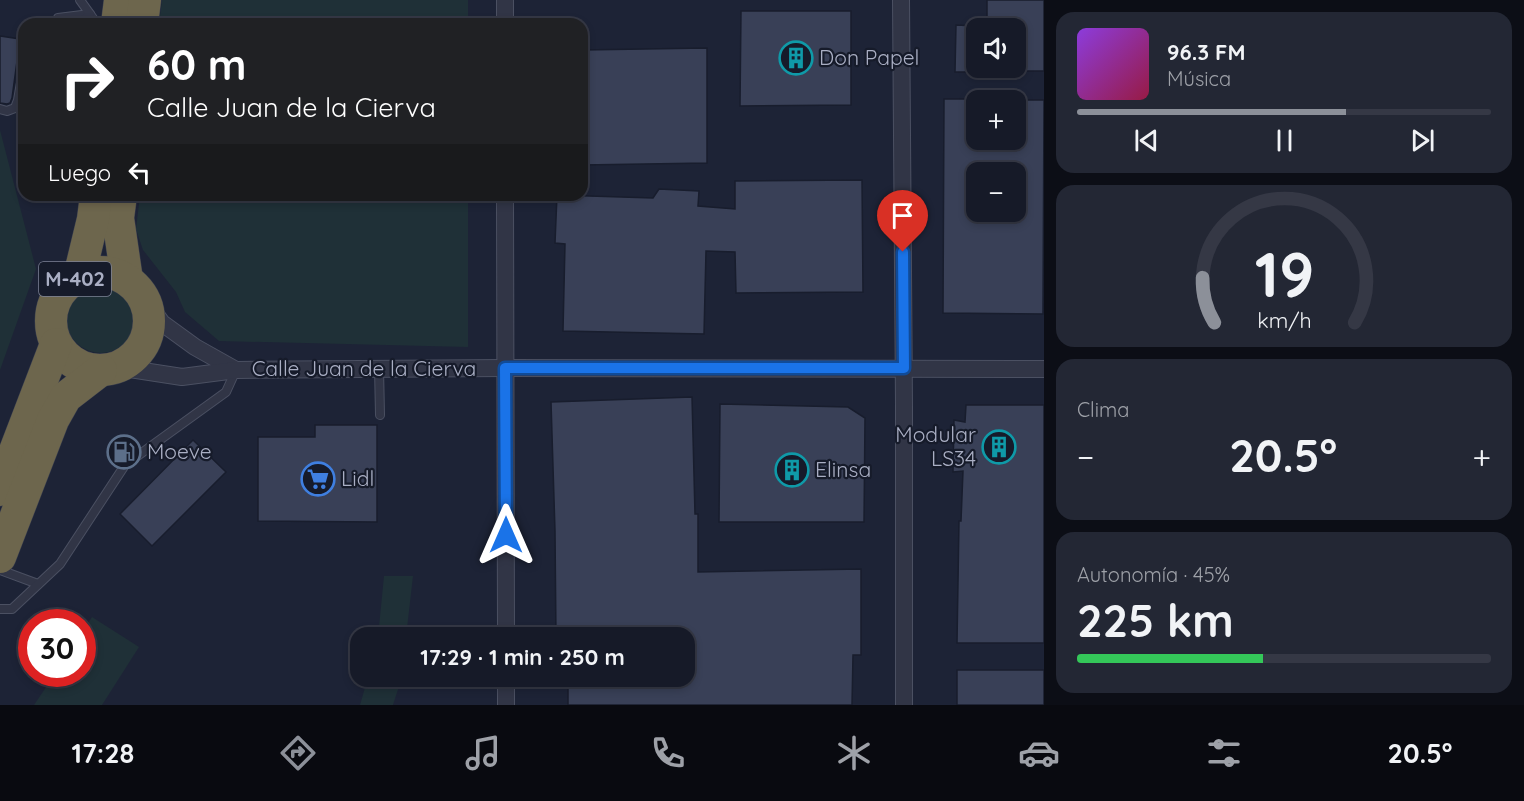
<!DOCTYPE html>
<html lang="es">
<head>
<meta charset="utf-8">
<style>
  :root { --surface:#161a28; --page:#232734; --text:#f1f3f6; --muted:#9ea1a8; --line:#353845; --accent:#8c9099 }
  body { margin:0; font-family:Quicksand,sans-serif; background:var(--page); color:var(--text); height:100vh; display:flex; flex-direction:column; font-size:22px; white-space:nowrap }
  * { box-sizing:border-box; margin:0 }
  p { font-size:20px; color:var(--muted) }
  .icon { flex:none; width:33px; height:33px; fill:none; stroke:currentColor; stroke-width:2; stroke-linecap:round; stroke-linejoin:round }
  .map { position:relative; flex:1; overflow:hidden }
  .panel { display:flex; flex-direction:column; gap:12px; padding:12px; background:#0c0e16; width:480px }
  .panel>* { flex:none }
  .banner { position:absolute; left:18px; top:18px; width:570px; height:183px; border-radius:18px; box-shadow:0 3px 9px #0003,0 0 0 2px var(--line); background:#202124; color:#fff; overflow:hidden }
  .tools { position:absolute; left:966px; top:18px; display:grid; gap:12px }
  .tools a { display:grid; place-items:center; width:60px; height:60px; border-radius:12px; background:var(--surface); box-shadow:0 3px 9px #0003,0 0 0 2px var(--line); font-size:30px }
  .speed { position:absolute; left:18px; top:609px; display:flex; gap:12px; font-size:30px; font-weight:700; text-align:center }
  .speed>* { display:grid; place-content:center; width:78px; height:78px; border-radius:50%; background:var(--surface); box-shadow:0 3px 9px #0003,0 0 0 2px var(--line); line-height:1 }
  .speed .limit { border:9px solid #d22; background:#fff; color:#111 }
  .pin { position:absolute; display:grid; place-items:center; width:51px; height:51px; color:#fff; margin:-62px -26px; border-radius:50% 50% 50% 0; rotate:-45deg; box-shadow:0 0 6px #0007 }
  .pin .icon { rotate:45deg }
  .me { position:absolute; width:66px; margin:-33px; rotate:0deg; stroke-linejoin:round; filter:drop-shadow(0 0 4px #0008) }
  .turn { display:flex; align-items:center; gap:21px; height:126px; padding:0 30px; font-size:27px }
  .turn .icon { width:78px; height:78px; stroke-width:2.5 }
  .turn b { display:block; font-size:42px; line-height:51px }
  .then { display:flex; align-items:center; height:57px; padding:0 30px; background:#0003; gap:12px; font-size:22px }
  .big { font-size:45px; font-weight:700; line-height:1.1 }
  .panel .card { flex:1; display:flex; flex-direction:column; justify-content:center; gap:9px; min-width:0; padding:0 21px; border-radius:18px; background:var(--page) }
  .panel .dial { align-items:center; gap:0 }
  .dial svg { height:156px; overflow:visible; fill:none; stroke:var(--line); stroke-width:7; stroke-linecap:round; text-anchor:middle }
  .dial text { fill:var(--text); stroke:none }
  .song { display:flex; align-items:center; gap:18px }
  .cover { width:72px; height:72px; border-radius:9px; background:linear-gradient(135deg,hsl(270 70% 55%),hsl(340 70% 35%)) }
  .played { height:6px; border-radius:3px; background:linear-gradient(90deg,var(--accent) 65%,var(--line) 65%) }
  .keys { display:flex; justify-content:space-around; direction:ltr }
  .heat { display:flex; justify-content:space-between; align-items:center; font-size:33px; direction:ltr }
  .charge { height:9px; border-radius:4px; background:linear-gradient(90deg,#34c759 45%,var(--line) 0) }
  .trip { position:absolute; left:350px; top:627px; width:345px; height:60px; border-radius:18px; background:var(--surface); box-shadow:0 3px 9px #0003,0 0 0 2px var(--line); font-weight:700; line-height:60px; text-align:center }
  .tabs { display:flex; height:96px; justify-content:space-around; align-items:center; background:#090a10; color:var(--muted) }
  .tabs .icon { width:42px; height:42px }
  .tabs .active { color:var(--accent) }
  .tabs b { font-size:27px; color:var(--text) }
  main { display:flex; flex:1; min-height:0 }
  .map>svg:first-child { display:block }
  .green { fill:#1f3037 }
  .building { fill:#394057; stroke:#181d2d; stroke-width:1.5; fill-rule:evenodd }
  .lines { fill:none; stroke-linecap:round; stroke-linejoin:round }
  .lane-casing { stroke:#4b5062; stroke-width:10 }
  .street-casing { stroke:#4b5062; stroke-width:18 }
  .highway-casing { stroke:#383d4e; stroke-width:33 }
  .lane { stroke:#313546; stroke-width:8 }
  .street { stroke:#313546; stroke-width:16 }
  .highway { stroke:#6d664d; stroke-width:32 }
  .route-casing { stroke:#114b97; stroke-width:15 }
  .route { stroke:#1a73e8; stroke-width:10 }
  .labels { text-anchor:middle; stroke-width:4.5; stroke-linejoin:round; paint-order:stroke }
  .shield { fill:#161b2a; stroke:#7e8396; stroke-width:1.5 }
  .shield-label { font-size:20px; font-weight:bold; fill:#aaafc4 }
  .poi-label { font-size:21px; fill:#aaafc4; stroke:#161b2a; text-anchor:start }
  .street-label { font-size:21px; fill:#aaafc4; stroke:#161b2a }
</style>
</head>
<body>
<main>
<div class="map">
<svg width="1044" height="705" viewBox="0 0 1044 705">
  <rect width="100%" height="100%" fill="#1d2336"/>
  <g class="green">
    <polygon points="162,0 468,0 468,24 159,24"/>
    <polygon points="0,130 36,269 0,370"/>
    <polygon points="140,195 468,195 468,347 219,341 185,312 176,292 143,250 136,229"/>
    <circle cx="101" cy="318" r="35"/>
    <polygon points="384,576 413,576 406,637 378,637"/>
    <polygon points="92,617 139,647 102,705 34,705 55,674 82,674 83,631"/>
    <polygon points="368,677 402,677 393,705 360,705"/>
  </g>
  <g class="building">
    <polygon points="987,0 1044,0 1044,71 1016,71 1016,28 987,28"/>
    <polygon points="741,11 851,11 851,105 740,106"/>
    <polygon points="956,25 976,26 976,72 955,72"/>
    <polygon points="0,36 20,39 12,98 10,103 7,104 0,103"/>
    <polygon points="707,48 707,163 582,165 582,50"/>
    <path d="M944,99H976V140H1016V100H1044L1043,314L943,313ZM976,172H1016V212H976Z"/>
    <polygon points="862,180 863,292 736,293 735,252 706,251 704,334 563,331 565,244 555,243 557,195 653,198 659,189 699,191 698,206 735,209 735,181"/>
    <polygon points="692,397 695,514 698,514 698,572 861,569 861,655 853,655 852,705 568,705 568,676 684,676 684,638 556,638 555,531 551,402"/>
    <polygon points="720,404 848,407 865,418 864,522 719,522"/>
    <polygon points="966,405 1044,405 1044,643 957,643 959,521 961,521 963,471 953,472 954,420 965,422"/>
    <polygon points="315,425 377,425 377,522 258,521 258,437 315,437"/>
    <polygon points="193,440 226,472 152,546 120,514"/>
    <rect x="957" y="670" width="87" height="35"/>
  </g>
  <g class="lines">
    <g class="lane-casing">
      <g id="lane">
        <polyline points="57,24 58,18 90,14 97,24"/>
        <polyline points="79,24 90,14 80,0"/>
        <polyline points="0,109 7,111 15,108 18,100 24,65"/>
        <polyline points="379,368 380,415"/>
        <polyline points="0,570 38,584"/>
        <polyline points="0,609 12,609 60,564 125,465 226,392 236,370"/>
      </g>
    </g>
    <g class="street-casing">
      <g id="street">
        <polyline points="505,0 505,24"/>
        <polyline points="901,0 904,406 904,705"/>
        <polyline points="505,195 506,638"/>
        <polyline points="141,294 162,323 195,347 236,370"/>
        <polyline points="117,367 182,377 236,370 505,368 1044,369"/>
        <polyline points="506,676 506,705"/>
      </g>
    </g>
    <g class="highway-casing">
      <g id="highway">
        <polyline points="117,24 120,0"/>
        <polyline points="142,24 145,0"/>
        <polyline points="121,195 118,218 127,280"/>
        <circle cx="100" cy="321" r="49"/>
        <polyline points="79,277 93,219 96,195"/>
        <polyline points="0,490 56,344"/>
        <polyline points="0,557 53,420 66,397 101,370"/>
      </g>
    </g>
    <use href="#lane" class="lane"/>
    <use href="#street" class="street"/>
    <use href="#highway" class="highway"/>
  </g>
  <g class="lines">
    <g class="route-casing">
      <polyline id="route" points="506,535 505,368 904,368 903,252"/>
    </g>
    <use href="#route" class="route"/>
  </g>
  <defs>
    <g id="building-ring" transform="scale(1.725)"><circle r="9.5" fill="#161b2a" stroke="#0f9aa8" stroke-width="1.5"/><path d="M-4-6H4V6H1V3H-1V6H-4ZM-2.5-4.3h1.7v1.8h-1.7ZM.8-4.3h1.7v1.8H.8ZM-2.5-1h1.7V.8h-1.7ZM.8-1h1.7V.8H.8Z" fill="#0f9aa8"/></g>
    <g id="fuel-ring" transform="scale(1.725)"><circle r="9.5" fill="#161b2a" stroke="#5c6f8a" stroke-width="1.5"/><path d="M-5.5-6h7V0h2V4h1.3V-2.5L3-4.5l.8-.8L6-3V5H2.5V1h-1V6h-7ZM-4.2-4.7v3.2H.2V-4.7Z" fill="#5c6f8a"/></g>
    <g id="supermarket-ring" transform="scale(1.725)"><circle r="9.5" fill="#161b2a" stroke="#3f7fe0" stroke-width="1.5"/><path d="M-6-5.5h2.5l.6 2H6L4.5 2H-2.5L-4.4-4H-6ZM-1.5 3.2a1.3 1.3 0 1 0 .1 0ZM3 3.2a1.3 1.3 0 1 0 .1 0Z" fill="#3f7fe0"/></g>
  </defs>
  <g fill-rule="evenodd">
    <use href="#building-ring" x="796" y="58"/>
    <use href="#building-ring" x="999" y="447"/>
    <use href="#fuel-ring" x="124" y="452"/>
    <use href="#building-ring" x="792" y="470"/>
    <use href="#supermarket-ring" x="318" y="479"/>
  </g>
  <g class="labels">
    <rect class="shield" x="39" y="262" width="72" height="34" rx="4.5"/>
    <g class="shield-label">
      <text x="75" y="286">M-402</text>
    </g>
    <g class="poi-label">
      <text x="819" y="65">Don Papel</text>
      <text x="976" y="442" text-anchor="end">Modular<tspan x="976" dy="24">LS34</tspan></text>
      <text x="147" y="459">Moeve</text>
      <text x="815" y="477">Elinsa</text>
      <text x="341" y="486">Lidl</text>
    </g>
    <g class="street-label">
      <text x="364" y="376">Calle Juan de la Cierva</text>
    </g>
  </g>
</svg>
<div class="tools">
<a><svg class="icon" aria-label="sound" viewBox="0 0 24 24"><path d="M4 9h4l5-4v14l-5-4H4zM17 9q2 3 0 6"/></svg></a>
<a>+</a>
<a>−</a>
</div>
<div class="speed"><div class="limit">30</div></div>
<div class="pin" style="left:903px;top:252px;background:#d93025"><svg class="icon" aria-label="arrive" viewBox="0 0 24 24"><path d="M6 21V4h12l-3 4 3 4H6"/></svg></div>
<svg class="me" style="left:506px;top:535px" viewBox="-20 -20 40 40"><path d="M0-17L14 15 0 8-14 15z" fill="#1a73e8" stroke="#fff" stroke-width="4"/></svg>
<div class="trip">17:29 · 1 min · 250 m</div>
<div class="banner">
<div class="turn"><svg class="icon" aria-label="right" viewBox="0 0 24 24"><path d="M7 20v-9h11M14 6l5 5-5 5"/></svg><div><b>60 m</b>Calle Juan de la Cierva</div></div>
<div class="then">Luego<svg class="icon" aria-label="left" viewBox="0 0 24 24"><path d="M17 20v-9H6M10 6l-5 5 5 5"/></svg></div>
</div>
</div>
<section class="panel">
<div class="card">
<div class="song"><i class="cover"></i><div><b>96.3 FM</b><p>Música</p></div></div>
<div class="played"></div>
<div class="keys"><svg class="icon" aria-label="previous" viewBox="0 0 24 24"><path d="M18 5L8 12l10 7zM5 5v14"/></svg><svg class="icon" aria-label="pause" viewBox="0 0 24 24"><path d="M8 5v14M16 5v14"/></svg><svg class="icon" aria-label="next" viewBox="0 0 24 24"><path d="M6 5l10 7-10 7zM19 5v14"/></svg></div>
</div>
<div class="card dial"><svg viewBox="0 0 100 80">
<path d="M14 69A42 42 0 1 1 86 69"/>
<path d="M14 69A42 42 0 0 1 8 46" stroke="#8c9099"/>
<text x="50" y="56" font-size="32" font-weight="700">19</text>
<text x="50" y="72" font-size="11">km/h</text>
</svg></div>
<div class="card"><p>Clima</p>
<div class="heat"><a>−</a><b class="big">20.5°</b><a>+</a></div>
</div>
<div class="card"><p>Autonomía · 45%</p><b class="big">225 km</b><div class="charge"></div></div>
</section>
</main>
<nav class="tabs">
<b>17:28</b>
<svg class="icon active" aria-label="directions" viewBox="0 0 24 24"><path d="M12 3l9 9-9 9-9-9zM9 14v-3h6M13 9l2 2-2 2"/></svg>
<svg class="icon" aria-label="music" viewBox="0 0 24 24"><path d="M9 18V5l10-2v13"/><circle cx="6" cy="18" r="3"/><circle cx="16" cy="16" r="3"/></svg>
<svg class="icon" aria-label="phone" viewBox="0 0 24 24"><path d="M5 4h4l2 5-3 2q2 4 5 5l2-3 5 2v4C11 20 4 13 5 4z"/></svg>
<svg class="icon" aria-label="climate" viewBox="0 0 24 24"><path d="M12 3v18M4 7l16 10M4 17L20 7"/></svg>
<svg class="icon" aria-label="car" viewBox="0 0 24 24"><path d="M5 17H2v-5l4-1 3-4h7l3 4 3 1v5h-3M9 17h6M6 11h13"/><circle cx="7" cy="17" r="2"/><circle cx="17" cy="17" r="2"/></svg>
<svg class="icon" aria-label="filters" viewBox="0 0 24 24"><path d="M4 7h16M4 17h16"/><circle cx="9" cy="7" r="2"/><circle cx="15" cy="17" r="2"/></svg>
<b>20.5°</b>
</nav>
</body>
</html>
